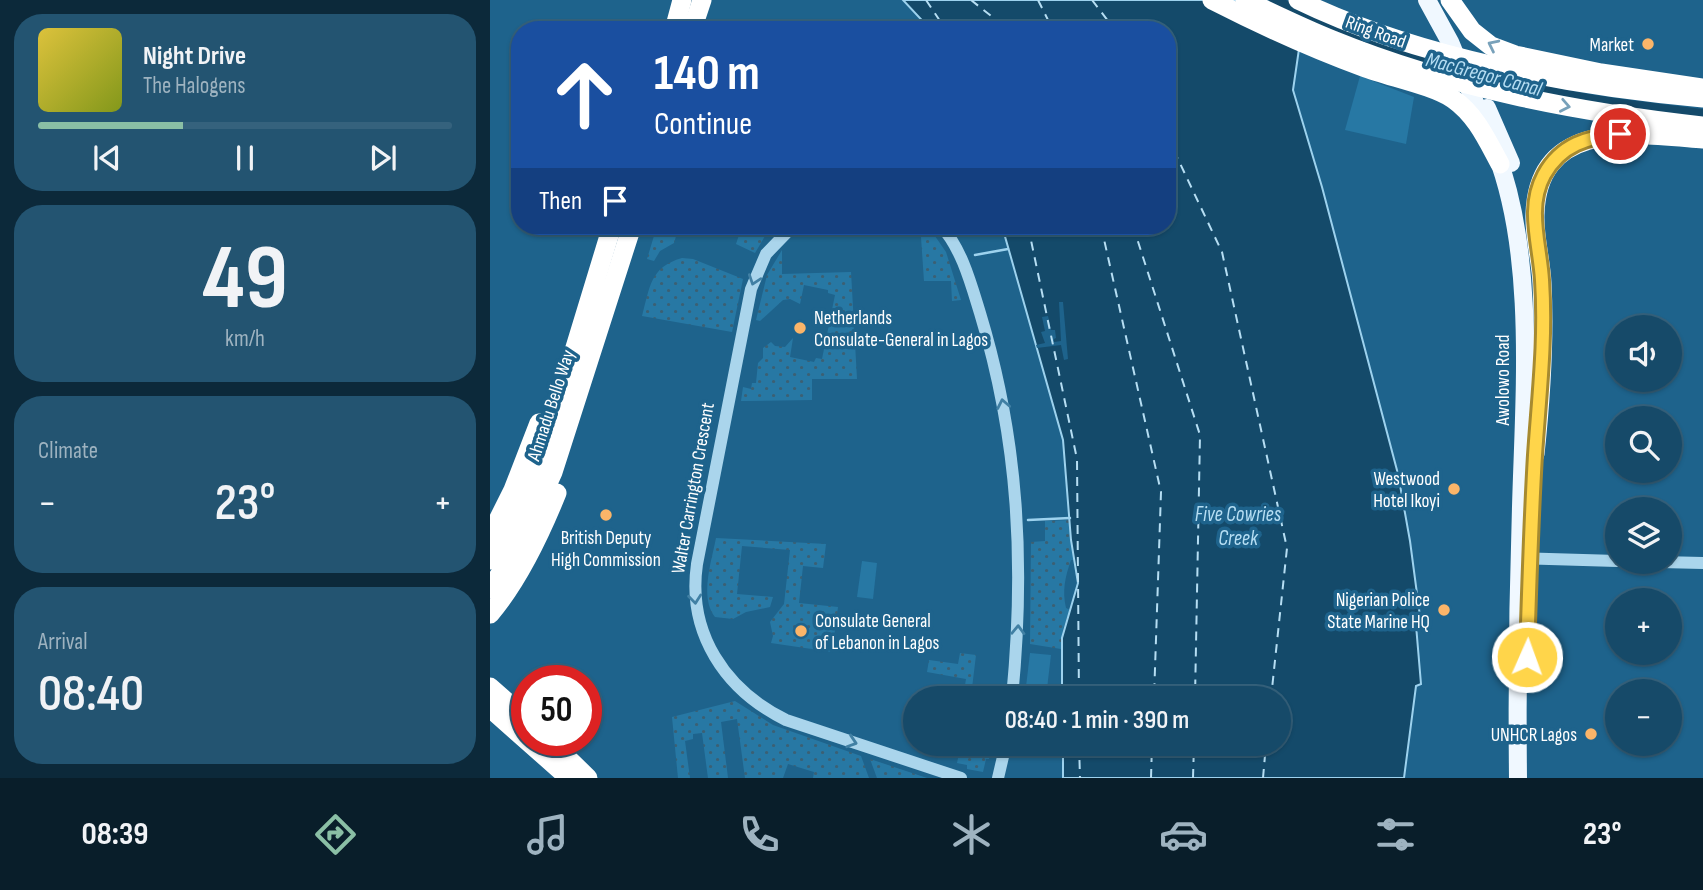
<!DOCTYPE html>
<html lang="en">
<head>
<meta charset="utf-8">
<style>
  :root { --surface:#164a69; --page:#235471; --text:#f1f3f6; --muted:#9eb3c0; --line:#35627d; --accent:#8abfa5 }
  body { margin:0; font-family:"Sofia Sans Condensed",sans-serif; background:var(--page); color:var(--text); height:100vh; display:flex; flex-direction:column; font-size:26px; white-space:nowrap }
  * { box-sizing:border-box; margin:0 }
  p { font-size:23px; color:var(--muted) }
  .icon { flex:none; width:38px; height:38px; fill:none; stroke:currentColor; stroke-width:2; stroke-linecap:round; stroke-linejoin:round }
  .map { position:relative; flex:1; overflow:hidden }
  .sheet { display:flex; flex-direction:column; gap:14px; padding:14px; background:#0c293a; width:490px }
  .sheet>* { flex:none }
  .hud { position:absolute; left:21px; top:21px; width:665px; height:214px; border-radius:28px; box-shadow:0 2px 5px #0004,0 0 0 2px var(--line); background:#1a4fa0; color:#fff; overflow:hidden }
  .fabs { position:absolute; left:1115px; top:315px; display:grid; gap:14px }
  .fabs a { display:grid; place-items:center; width:77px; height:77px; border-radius:50%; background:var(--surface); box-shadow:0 2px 5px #0004,0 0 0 2px var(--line); font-size:35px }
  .speed { position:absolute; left:21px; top:665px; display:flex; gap:14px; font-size:35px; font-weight:700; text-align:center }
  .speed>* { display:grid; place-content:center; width:91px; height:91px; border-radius:50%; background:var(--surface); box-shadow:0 2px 5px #0004,0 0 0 2px var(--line); line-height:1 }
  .speed .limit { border:10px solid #d22; background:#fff; color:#111 }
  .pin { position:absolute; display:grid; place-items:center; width:60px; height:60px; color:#fff; margin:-30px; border:4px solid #fff; border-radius:50%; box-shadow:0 2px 7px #0007 }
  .me { position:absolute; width:77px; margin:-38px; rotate:2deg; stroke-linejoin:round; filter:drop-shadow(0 0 5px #0008) }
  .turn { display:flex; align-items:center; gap:24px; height:147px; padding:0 28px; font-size:32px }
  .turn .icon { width:91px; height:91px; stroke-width:2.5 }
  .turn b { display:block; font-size:49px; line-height:60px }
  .then { display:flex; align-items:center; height:66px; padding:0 28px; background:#0003; gap:14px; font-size:26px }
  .big { font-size:52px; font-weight:600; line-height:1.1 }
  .sheet .card { flex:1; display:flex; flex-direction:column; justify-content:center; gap:10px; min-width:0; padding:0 24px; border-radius:28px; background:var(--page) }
  .sheet .dial { align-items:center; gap:0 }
  .dial b { font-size:91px; line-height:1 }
  .song { display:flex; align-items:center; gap:21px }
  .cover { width:84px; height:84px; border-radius:10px; background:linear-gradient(135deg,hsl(50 70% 55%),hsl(70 70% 35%)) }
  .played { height:7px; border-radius:4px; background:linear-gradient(90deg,var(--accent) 35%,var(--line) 35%) }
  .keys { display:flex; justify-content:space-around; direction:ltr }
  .heat { display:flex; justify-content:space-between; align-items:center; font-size:38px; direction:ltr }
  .trip { position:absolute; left:413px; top:686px; width:388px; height:70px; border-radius:35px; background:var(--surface); box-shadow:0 2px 5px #0004,0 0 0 2px var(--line); font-weight:600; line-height:70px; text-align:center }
  .tabs { display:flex; height:112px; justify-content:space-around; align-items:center; background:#091e2a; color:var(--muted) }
  .tabs .icon { width:49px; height:49px }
  .tabs .selected { color:var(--accent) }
  .tabs b { font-size:32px; color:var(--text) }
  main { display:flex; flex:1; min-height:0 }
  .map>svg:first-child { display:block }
  .grass { fill:url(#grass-dots) }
  .pitch { fill:#2778a4 }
  .water { fill:#144a6a; stroke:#9dd2ee; stroke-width:2 }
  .pier { fill:#1e638c }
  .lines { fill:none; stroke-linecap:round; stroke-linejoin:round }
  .stream { stroke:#9dd2ee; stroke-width:2.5 }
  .canal { stroke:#144a6a; stroke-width:10 }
  .ferry { stroke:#b6def3; stroke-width:2; stroke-dasharray:9 7; stroke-linecap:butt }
  .minor { stroke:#aad5ec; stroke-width:12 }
  .major { stroke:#f0f8ff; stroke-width:18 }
  .highway { stroke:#fff; stroke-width:19 }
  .highway-bridge { stroke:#fff; stroke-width:19 }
  .oneway { stroke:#78a1ba }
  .oneway2 { stroke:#4180a4 }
  .route-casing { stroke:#a68a30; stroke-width:18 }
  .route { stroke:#ffd54a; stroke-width:12 }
  .poi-dot { fill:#fbb569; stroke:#1e638c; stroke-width:2.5 }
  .labels { text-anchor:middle; stroke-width:7; stroke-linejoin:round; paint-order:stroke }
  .street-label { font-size:19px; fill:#fff; stroke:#1e638c }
  .poi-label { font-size:19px; fill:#fff; stroke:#1e638c; text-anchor:end }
  .water-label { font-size:21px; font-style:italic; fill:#b6def3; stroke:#1e638c }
</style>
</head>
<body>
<main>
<section class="sheet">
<div class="card">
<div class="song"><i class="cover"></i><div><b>Night Drive</b><p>The Halogens</p></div></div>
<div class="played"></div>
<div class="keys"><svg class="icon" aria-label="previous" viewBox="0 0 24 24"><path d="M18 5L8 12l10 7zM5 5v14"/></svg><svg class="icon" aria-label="pause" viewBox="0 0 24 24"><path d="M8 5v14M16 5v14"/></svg><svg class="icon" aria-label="next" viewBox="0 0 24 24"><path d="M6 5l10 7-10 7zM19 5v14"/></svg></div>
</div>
<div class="card dial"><b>49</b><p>km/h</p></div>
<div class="card"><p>Climate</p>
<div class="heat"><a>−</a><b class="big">23°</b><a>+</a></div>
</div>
<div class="card"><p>Arrival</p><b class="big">08:40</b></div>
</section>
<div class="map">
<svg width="1213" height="778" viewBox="0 0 1213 778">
  <defs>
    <pattern id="grass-dots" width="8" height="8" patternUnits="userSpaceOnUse" patternTransform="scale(1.75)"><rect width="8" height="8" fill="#2778a4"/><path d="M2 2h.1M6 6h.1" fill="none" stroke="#3b6074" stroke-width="1.8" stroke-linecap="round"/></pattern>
  </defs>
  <rect width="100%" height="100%" fill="#1e638c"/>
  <g class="grass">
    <polygon points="167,226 189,226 184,243 170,251 164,261 157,259"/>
    <polygon points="252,226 286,226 275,236 265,253 246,244"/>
    <polygon points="422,226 438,226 456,252 471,300 462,301 461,281 434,281 431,237 422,237"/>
    <polygon points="292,250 292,274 361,272 367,379 322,379 322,400 251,401 253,387 261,389 262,383 266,383 268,363 273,358 273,348 281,342 285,346 295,347 303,338 300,357 324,362 326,358 332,359 345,295 338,293 338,290 314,285 310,304 300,299 293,300 270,321 266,320 277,275"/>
    <path d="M192,258L203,259L253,279L242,332L152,316C160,287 160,267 192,258Z"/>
    <path d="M581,520L584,560H581C575,577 572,591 576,608L580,610L573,629L571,649L540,644L541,542L555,541V521Z"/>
    <path d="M226,538L336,544L333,568L313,566L309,603L348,607L342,652L281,643L283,636L280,622L294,604L300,550L252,546L247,594L283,597L280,607L256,612L243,619L225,617C209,597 222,560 226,538Z"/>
    <polygon points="470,653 486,655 482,688 508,692 507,698 473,698 476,679 437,672 439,660 468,664"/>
    <polygon points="245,701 283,725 371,756 379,778 323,778 324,772 298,764 293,778 255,778 247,719 231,722 238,778 218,778 212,733 203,734 203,739 195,741 200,778 188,778 182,717"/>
    <polygon points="471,744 502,744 499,759 496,759 493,772 477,769 477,765 467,763"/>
    <polygon points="380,759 437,778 387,778"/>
  </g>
  <g class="pitch">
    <polygon points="870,76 924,97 916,144 855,130"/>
    <polygon points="372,561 387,563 383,599 367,597"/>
    <polygon points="540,653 561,655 556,697 535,695"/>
  </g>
  <polygon class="water" points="413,0 766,0 809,49 803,90 832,187 908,474 920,541 931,624 926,625 931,684 926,686 914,778 573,778 573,744 789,744 789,698 572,698 572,638 588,583 581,540 573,440 512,226 677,226 677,30 441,30"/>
  <polygon class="pier" points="569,302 573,302 578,359 574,360 571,345 547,348 546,345 555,343 551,332 555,331 552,317 558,316 561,330 565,330 566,338 564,339 564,342 571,341"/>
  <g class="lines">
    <g class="stream">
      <polyline points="485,255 518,249"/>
      <polyline points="538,520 580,518"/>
    </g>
    <path class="canal" d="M784,0C875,43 972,74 1071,94C1118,104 1166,108 1213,114"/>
    <g class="ferry">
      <polyline points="436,0 456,30"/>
      <polyline points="481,0 510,23 514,30"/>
      <polyline points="548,0 563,30"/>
      <polyline points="602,0 625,30"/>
      <polyline points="677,136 732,252 797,548 781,698"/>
      <polyline points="538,226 587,459 589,698"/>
      <polyline points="611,226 671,492 664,698"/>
      <polyline points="643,226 710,435 705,698"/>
      <polyline points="589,744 590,778"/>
      <polyline points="661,778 662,744"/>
      <polyline points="703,778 704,744"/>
      <polyline points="773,778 776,744"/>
    </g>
    <g class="minor">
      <path d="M303,226L276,254L261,289L207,564C197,633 235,690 296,720L471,778"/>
      <path d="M451,226C472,249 481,284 490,313C529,441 535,565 522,698"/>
      <polyline points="1029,558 1127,561"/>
      <polyline points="1170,562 1213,563"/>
      <polyline points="508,778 516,744"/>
    </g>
    <g class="major">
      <polyline points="937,0 960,42 995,127"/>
      <polyline points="997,108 1021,163"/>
      <path d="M1006,153C1046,256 1034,397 1031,507C1028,597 1027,687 1028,778"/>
    </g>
    <g class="highway">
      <path d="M722,0C771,25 821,48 873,67C899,77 942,85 963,99C986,115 997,140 1010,164"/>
      <polyline points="960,0 982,31 1001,46 1025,55 1111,73 1213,88"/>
      <polyline points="184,30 192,0"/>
      <polyline points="202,30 212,0"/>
      <path d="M1045,454C1051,397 1055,340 1052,283C1051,260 1044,237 1045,214C1048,118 1147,134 1213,139"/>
      <polyline points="0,536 23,490 49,423"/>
      <polyline points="0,560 14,538 51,459 122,226"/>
      <polyline points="0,589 32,541 63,472 142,226"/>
      <path d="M0,614C29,580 50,535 67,493"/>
      <polyline points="0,687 37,720"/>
      <polyline points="0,708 79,778"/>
      <polyline points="59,740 98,778"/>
    </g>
    <g class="highway-bridge">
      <path d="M755,0C784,14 813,28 843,40C961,88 1087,112 1213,126"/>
      <path d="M808,0C927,58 1081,86 1213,98"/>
    </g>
  </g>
  <defs><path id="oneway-chevron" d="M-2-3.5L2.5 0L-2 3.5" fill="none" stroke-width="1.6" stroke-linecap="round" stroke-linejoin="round" transform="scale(1.75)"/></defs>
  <g class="oneway">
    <use href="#oneway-chevron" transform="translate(1003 45) rotate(-154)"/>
    <use href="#oneway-chevron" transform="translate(1075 106) rotate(11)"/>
  </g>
  <g class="oneway2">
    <use href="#oneway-chevron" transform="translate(264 280) rotate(109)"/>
    <use href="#oneway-chevron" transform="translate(513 404) rotate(-101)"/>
    <use href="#oneway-chevron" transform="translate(205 599) rotate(84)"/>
    <use href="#oneway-chevron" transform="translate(528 630) rotate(-88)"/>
    <use href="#oneway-chevron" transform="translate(362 742) rotate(18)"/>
  </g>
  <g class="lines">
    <g class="route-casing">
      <path id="route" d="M1037,657C1039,590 1041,523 1045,455C1049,396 1056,340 1052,280C1050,245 1036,208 1054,175C1071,144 1098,137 1130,134"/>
    </g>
    <use href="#route" class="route"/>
  </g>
  <g class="poi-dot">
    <circle cx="1158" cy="44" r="7"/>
    <circle cx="310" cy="328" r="7"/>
    <circle cx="964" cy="489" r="7"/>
    <circle cx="116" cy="515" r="7"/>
    <circle cx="954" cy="610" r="7"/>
    <circle cx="311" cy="631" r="7"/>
    <circle cx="1101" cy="734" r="7"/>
  </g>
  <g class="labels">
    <g class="street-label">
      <text transform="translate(886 31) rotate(20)" y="7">Ring Road</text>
      <text transform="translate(1012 380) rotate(-90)" y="7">Awolowo Road</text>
      <text transform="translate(60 405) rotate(-72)" y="7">Ahmadu Bello Way</text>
      <text transform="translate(202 488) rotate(-80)" y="7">Walter Carrington Crescent</text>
    </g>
    <g class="poi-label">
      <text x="1144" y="51">Market</text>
      <text x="324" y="324" text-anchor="start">Netherlands<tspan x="324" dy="22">Consulate-General in Lagos</tspan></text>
      <text x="950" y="485">Westwood<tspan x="950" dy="22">Hotel Ikoyi</tspan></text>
      <text x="116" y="544" text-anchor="middle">British Deputy<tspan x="116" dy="22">High Commission</tspan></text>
      <text x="940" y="606">Nigerian Police<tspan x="940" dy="22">State Marine HQ</tspan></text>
      <text x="325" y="627" text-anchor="start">Consulate General<tspan x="325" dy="22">of Lebanon in Lagos</tspan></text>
      <text x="1087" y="741">UNHCR Lagos</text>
    </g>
    <g class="water-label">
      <text transform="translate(994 74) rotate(15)" y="7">MacGregor Canal</text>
      <text x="748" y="521">Five Cowries<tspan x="748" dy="24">Creek</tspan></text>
    </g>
  </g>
</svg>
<div class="fabs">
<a><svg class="icon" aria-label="sound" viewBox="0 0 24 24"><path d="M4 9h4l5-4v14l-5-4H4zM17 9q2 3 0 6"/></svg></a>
<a><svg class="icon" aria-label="search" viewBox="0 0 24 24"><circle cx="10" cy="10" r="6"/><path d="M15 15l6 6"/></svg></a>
<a><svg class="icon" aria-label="layers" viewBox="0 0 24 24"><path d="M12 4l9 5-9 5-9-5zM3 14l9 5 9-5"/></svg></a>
<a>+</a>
<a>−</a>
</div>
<div class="speed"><div class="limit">50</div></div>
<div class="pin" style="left:1130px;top:134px;background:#d93025"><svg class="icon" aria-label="arrive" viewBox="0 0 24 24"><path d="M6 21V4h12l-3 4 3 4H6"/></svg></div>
<svg class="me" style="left:1037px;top:657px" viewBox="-20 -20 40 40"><circle r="17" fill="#ffd54a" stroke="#fff" stroke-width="3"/><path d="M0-11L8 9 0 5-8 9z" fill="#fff"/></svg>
<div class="trip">08:40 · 1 min · 390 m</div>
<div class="hud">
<div class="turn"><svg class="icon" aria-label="ahead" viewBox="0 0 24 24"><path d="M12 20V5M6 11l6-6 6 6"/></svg><div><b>140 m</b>Continue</div></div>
<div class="then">Then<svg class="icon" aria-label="arrive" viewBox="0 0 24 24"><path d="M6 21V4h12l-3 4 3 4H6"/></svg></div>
</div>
</div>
</main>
<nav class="tabs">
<b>08:39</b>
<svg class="icon selected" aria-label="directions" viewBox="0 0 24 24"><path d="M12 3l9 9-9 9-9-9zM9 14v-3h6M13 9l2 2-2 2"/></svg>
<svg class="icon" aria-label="music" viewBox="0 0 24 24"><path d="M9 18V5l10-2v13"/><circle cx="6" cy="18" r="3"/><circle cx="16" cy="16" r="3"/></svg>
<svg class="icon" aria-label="phone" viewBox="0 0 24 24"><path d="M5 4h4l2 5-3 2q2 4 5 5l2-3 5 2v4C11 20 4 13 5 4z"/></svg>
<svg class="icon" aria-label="climate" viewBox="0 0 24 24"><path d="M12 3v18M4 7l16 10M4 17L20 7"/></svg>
<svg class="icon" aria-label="car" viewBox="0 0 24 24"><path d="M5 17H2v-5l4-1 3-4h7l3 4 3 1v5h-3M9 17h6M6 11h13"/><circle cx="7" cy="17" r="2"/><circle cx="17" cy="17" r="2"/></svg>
<svg class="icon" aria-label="filters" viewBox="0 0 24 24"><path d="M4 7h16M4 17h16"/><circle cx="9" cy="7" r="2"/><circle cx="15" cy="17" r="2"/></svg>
<b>23°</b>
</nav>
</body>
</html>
